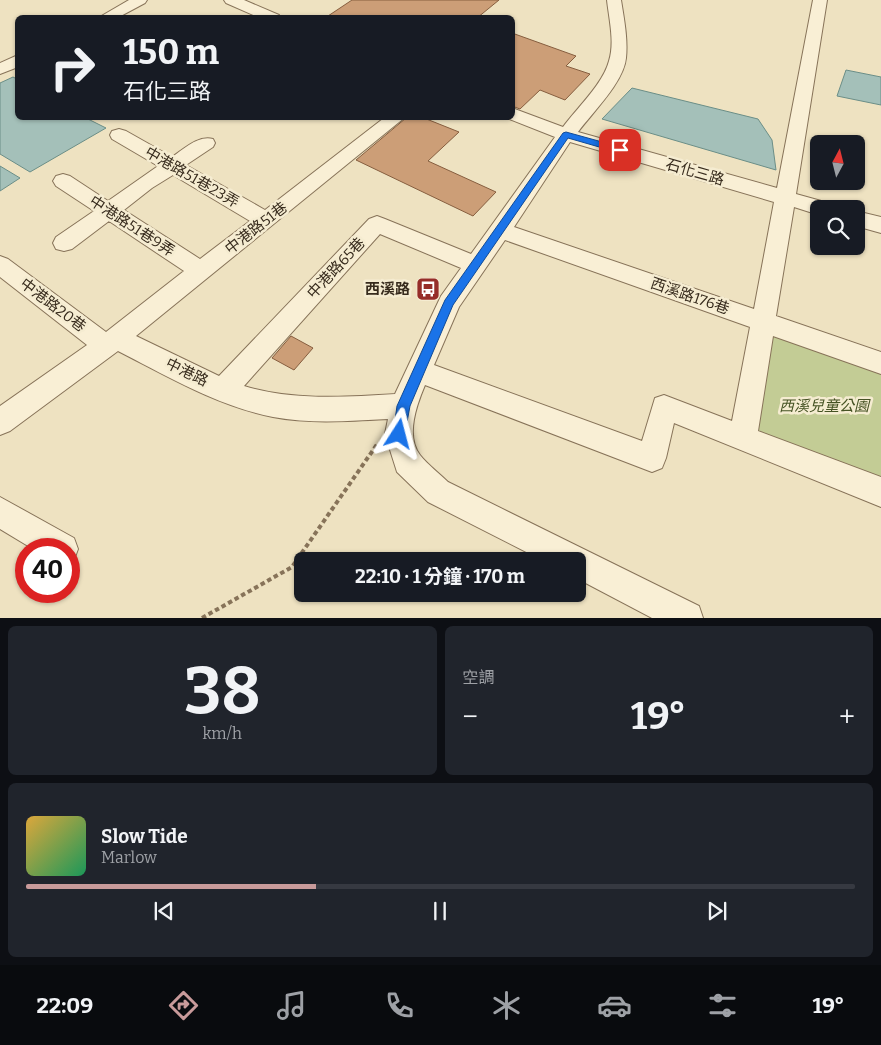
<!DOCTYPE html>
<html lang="zh-TW">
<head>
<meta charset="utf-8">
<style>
  :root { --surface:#171b24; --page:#20242c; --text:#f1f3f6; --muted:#9ea1a6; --line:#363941; --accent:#c89a9a }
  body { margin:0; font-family:Bitter,"Noto Sans TC",serif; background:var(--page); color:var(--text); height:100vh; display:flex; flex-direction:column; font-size:19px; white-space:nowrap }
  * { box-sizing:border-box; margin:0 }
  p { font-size:16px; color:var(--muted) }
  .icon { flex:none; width:28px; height:28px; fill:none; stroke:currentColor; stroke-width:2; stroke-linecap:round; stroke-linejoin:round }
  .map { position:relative; height:618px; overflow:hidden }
  .sheet { display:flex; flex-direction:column; gap:8px; padding:8px; background:#0d0f14; flex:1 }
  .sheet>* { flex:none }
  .hud { position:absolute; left:15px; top:15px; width:500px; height:105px; border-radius:8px; box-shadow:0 1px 4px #0004; background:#171b24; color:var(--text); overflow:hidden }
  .needle { width:32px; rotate:7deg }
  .controls { position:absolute; left:810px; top:135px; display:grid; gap:10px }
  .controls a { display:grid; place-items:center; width:55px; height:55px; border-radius:8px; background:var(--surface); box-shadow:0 1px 4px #0004; font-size:25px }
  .speed { position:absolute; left:15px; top:538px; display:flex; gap:10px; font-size:25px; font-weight:700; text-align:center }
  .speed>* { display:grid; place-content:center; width:65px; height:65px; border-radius:50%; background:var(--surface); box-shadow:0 1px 4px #0004; line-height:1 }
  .speed .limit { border:8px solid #d22; background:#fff; color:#111 }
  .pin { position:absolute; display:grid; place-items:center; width:42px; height:42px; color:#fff; margin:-21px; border-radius:10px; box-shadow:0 2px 8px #0006 }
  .me { position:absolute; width:55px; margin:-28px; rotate:9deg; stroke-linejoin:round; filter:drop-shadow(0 0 4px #0008) }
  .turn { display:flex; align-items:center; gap:18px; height:105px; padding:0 25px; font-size:22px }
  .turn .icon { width:65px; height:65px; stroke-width:2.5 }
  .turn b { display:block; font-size:35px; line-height:42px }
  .big { font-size:38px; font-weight:700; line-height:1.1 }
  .sheet .card { flex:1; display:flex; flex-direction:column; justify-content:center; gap:8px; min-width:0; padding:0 18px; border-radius:8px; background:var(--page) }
  .sheet .dial { align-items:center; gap:0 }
  .dial b { font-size:65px; line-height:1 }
  .song { display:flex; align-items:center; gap:15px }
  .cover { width:60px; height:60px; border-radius:8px; background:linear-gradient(135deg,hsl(40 70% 55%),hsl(150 70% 35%)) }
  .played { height:5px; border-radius:2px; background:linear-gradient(90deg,var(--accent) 35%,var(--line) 35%) }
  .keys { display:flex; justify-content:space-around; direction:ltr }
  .heat { display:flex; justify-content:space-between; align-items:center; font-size:28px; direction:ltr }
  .sheet .tiles { flex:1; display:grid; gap:8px; grid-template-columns:1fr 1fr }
  .card:last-child { grid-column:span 2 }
  .trip { position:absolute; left:294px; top:552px; width:292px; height:50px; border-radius:8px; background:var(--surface); box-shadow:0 1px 4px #0004; font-weight:700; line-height:50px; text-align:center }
  .menu { display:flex; height:80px; justify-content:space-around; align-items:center; background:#090b0e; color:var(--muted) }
  .menu .icon { width:35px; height:35px }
  .menu .active { color:var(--accent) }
  .menu b { font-size:22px; color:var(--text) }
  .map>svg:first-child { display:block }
  .green { fill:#c3cc95 }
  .water { fill:#a4c0b9; stroke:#6b8e87 }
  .building { fill:#cc9e77; stroke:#865e3f }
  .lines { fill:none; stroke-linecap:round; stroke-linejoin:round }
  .minor-casing { stroke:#877359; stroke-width:2 }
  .path { stroke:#877359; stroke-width:4; stroke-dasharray:4.5 3; stroke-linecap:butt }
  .minor { fill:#f9efd5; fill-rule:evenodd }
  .route { fill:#1a73e8; stroke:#114b97 }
  .labels { text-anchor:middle; stroke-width:5; stroke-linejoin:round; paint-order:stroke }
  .street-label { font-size:15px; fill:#372b1d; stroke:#f5ecd1 }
  .poi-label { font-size:15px; font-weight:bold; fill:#372b1d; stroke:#f5ecd1; text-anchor:end }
  .park-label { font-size:15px; font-style:italic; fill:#465324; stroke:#f5ecd1 }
</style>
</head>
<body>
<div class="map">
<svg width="881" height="618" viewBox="0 0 881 618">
  <rect width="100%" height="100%" fill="#eee2c1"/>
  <polygon class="green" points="767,330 881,369 881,486 750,435"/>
  <g class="water">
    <polygon points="846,70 881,77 881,105 837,96"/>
    <polygon points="13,77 17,79 18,118 86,118 106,128 30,172 0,154 0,83"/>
    <polygon points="632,88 758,119 772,140 776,170 602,119"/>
    <polygon points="0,166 20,178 0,191"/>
  </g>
  <g class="building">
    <polygon points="352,0 499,0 477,18 325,18"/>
    <polygon points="512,33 576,56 566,66 590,74 565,100 540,90 520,109 512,106"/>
    <polygon points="406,118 424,118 459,132 428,161 496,192 473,216 356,160"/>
    <polygon points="291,336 313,348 294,370 272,358"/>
  </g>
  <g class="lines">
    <g class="minor-casing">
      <g id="minor">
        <polygon points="129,0 147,0 145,3 117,18 98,18"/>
        <polygon points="224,0 244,0 279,15 281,18 260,18 226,3"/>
        <path d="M607,0H621C624,19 628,39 626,58C624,82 592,113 578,132L777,188L813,0H827L796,194L832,204L835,209H819V215L794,207L776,316L881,352V374L773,336L758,431L881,477V507L674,423L666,458L662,468L652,472L425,385C417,404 405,436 420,455C428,465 439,473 448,482L699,606L703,618H652L578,579V561H544L428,502L397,472L385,434L388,419C350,421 310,424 273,417C217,406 167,376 118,351L10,431L0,435V406L87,345L0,277V256L8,259L106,332L184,271L109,221L72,249L64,251L56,249L53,243L56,237L94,211L56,186L53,181L56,176L63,174L70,176L108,201L158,166L112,139L110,135L112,131L119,129L126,131L172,157C184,149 198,135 213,139L215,143L213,147L186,165L265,210L384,118H404L136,336L219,376L369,219L377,216L385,219L471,254L555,137L507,118H512V108L563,127C577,108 603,84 609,61C615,42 609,19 607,0ZM570,142L774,202L754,309L514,227ZM173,175L250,221L200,259L124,210L152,188ZM380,234L461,268L441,296L395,394C345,397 292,401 244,386ZM505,240L750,327L732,421L664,395L655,398L642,441L434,365L459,307Z"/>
        <polygon points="18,55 18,67 0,74 0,63"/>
        <polygon points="856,211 881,217 881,233 856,226"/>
        <polygon points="0,497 74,538 78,549 74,560 69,562 69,549 33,549 0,529"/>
      </g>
    </g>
    <polyline class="path" points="202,618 292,567 378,443"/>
    <use href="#minor" class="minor"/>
  </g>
  <polygon class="route" points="566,132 624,148 625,150 620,153 568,138 453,305 410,406 404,438 399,440 394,438 393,434 397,406 445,300 563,133"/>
  <defs>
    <g id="bus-square" transform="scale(1.25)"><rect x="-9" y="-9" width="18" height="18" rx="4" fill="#962d29" stroke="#f5ecd1"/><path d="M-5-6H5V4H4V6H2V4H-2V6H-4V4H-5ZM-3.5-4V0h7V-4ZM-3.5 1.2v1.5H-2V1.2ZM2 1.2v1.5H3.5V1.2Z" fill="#fff"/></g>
  </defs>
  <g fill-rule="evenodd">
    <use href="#bus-square" x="428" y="289"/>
  </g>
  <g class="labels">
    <g class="street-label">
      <text transform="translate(695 172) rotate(16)" y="5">石化三路</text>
      <text transform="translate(192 177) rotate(30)" y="5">中港路51巷23弄</text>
      <text transform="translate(132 226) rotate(33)" y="5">中港路51巷9弄</text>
      <text transform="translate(256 228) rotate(-38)" y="5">中港路51巷</text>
      <text transform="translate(336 268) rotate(-47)" y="5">中港路65巷</text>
      <text transform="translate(690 296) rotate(19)" y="5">西溪路176巷</text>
      <text transform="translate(53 305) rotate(37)" y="5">中港路20巷</text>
      <text transform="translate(187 372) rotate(26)" y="5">中港路</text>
    </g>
    <g class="poi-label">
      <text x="410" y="294">西溪路</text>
    </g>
    <g class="park-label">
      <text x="824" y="411">西溪兒童公園</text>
    </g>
  </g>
</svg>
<div class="controls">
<a><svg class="needle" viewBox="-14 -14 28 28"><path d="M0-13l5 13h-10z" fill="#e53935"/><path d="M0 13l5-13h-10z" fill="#9ea1a6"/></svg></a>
<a><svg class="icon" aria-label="search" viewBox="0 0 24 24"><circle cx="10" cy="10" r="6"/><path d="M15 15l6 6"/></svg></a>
</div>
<div class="speed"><div class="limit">40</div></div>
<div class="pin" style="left:620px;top:150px;background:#d93025"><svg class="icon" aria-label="arrive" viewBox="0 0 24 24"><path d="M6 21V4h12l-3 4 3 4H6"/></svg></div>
<svg class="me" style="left:399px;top:434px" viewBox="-20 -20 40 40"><path d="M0-17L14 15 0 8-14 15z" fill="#1a73e8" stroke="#fff" stroke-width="4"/></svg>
<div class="trip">22:10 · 1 分鐘 · 170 m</div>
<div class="hud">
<div class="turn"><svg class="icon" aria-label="right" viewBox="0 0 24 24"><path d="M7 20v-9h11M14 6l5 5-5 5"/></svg><div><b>150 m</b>石化三路</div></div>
</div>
</div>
<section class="sheet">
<div class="tiles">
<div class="card dial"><b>38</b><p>km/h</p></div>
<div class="card"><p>空調</p>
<div class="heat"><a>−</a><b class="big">19°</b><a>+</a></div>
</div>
<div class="card">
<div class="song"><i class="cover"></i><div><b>Slow Tide</b><p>Marlow</p></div></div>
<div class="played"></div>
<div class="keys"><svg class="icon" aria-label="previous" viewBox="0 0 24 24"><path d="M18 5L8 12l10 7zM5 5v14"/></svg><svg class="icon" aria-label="pause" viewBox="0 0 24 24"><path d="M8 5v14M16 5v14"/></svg><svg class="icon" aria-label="next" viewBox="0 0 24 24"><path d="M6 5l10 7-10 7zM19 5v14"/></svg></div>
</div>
</div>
</section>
<nav class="menu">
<b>22:09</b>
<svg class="icon active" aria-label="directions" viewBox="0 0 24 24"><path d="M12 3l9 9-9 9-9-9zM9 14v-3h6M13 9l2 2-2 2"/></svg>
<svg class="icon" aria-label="music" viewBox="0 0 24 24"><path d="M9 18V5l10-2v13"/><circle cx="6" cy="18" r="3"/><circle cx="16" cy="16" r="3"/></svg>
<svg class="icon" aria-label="phone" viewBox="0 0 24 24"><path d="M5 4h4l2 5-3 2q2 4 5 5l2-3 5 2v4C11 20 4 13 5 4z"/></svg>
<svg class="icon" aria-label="climate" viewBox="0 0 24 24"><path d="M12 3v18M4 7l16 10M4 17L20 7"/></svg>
<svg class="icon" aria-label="car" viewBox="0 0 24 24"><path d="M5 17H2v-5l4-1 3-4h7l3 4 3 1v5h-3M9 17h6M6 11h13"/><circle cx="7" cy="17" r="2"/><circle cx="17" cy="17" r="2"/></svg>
<svg class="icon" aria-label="filters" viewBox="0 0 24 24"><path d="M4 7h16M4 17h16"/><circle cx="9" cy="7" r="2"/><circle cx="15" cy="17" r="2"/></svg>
<b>19°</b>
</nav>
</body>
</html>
